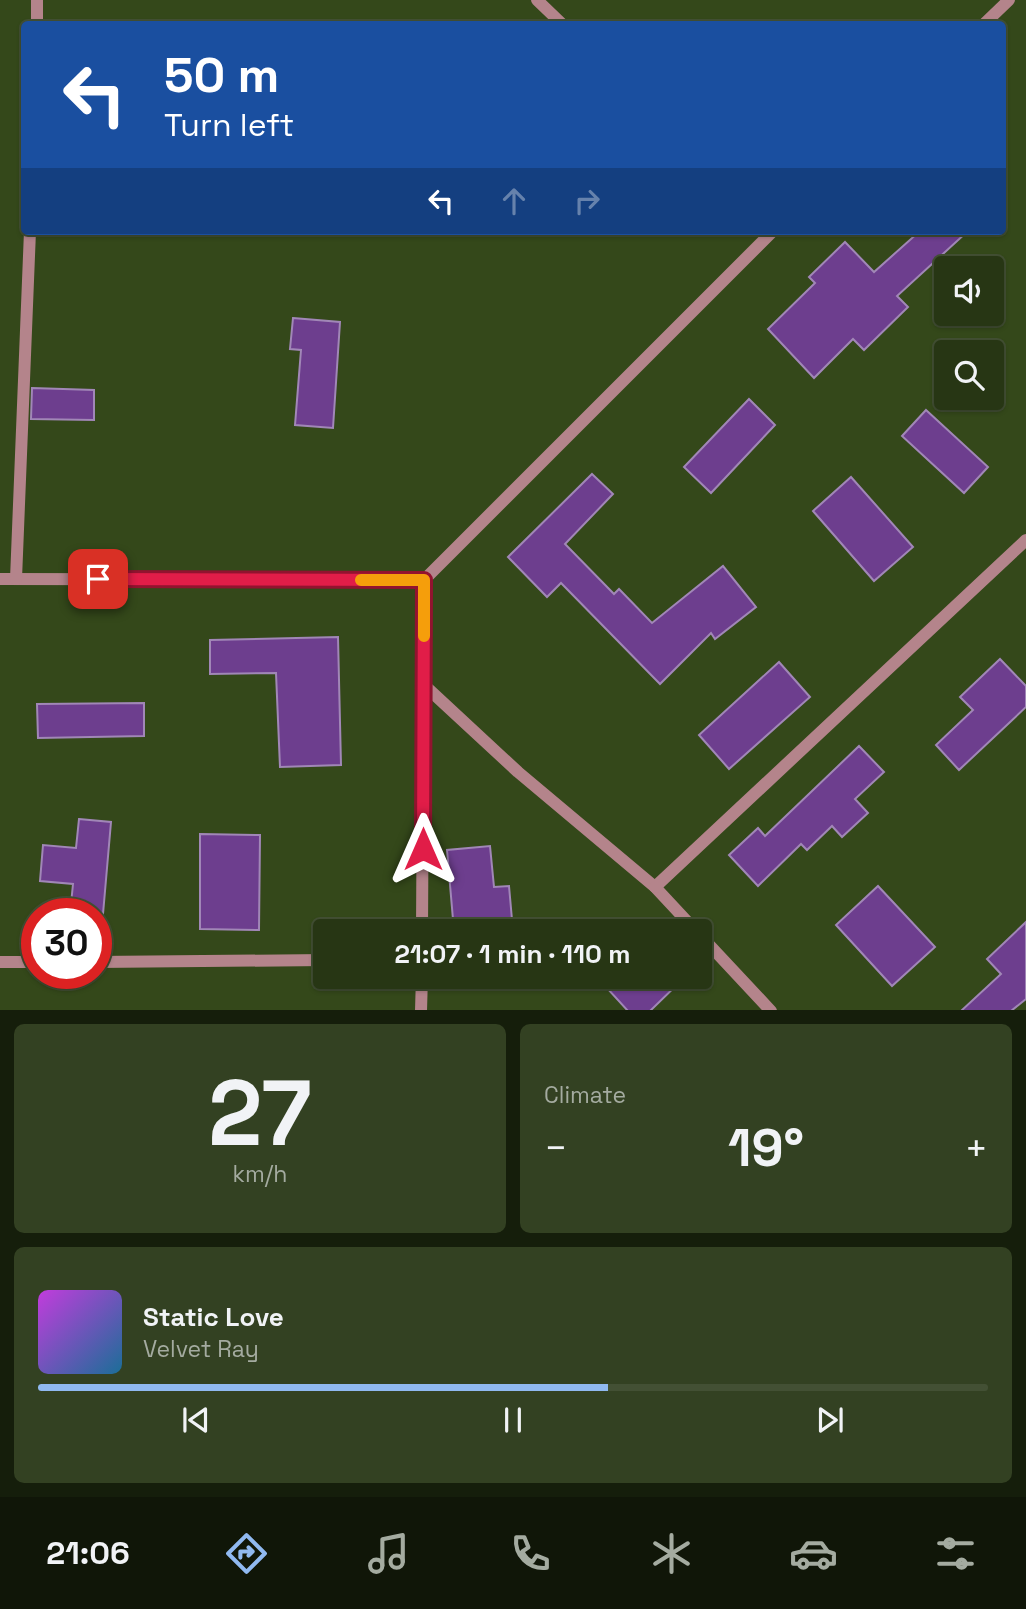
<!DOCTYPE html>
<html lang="en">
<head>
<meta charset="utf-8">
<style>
  :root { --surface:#273614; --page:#334122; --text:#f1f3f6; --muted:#a4aba0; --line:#435034; --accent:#90b9f0 }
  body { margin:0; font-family:"Space Grotesk",sans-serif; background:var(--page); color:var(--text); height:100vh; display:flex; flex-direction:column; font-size:26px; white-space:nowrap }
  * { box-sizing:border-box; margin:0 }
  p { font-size:23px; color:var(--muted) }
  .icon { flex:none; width:38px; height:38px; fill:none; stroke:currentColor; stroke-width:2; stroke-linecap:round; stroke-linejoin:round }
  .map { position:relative; height:1010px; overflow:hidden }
  .panel { display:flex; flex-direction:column; gap:14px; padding:14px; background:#151e0b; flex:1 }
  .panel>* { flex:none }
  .top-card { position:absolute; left:21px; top:21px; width:985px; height:214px; border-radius:7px; box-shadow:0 2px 5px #0004,0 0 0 2px var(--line); background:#1a4fa0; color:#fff; overflow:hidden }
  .fabs { position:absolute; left:934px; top:256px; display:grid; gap:14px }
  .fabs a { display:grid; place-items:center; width:70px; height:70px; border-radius:7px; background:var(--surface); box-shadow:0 2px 5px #0004,0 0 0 2px var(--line); font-size:35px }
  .speed { position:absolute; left:21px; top:898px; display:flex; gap:14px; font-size:35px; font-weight:700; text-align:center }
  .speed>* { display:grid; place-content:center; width:91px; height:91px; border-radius:50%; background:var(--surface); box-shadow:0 2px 5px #0004,0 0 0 2px var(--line); line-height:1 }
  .speed .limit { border:10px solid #d22; background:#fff; color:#111 }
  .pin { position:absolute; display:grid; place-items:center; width:60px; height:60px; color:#fff; margin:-30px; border-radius:14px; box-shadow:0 4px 10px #0006 }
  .me { position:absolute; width:77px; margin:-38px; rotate:0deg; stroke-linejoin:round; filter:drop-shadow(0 0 5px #0008) }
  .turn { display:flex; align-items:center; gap:24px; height:147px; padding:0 28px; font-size:32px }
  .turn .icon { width:91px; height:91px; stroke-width:2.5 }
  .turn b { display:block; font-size:49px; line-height:60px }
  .lanes { display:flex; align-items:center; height:66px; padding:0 28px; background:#0003; justify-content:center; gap:35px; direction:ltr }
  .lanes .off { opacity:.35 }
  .big { font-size:52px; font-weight:800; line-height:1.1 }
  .panel .widget { flex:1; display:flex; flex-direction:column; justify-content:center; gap:10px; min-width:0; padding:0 24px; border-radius:10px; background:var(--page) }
  .panel .dial { align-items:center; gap:0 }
  .dial b { font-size:91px; line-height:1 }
  .song { display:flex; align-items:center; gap:21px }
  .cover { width:84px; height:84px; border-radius:10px; background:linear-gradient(135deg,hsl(290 70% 55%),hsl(200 70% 35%)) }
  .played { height:7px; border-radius:4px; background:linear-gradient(90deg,var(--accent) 60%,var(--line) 60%) }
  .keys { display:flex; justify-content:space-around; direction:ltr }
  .heat { display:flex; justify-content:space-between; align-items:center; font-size:38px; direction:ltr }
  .panel .tiles { flex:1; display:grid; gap:14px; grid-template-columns:1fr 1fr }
  .widget:last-child { grid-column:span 2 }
  .trip { position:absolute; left:313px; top:919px; width:399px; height:70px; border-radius:7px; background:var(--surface); box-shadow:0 2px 5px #0004,0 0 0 2px var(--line); font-weight:800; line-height:70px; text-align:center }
  .tabs { display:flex; height:112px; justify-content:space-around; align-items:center; background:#101608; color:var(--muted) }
  .tabs .icon { width:49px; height:49px }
  .tabs .on { color:var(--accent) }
  .tabs b { font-size:32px; color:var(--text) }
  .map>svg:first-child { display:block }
  .building { fill:#6d3e8e; stroke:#a187b7; stroke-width:2 }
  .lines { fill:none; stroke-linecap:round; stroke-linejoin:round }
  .minor { stroke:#b4848b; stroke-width:12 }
  .route-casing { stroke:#92132f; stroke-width:18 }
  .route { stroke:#e11d48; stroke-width:12 }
  .slow { stroke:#f59e0b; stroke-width:12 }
</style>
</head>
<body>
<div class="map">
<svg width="1026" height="1011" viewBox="0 0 1026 1011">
  <rect width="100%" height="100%" fill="#34481a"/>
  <g class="building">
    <polygon points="920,231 968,231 897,296 908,307 864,350 853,339 814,378 768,329 815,283 809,277 845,242 874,272"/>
    <polygon points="293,318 340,322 333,428 295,425 301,350 290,349"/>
    <polygon points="32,388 94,390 94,420 31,419"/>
    <polygon points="749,399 775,425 711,493 684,467"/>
    <polygon points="926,410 988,467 964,493 902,436"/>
    <polygon points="592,474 613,494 565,544 614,594 619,589 652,623 723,566 756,607 715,639 711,633 660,684 561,583 547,597 508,557"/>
    <polygon points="851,477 913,547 874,581 813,511"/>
    <polygon points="338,637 341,765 280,767 276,673 210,674 210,640"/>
    <polygon points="1000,659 1026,686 1026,707 959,770 936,745 973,710 960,697"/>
    <polygon points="779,662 810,697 729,769 699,735"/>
    <polygon points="144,703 144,736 38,738 37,704"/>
    <polygon points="859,746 884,772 855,799 868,813 842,837 832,826 807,850 801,844 758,886 729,855 758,828 765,836"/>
    <polygon points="79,819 111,822 103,914 70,914 73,884 40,881 43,845 76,848"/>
    <polygon points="200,834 260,835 259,930 200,929"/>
    <polygon points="490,846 494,887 509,886 513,931 454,931 447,850"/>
    <polygon points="878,886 935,947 892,986 836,925"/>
    <polygon points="1026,922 1026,999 1011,1011 961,1011 1001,974 987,959"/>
    <polygon points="596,976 686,976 650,1011 628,1011"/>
  </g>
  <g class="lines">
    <g class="minor">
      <polyline points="537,0 562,24"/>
      <polyline points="37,24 37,0"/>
      <polyline points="984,24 1009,0"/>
      <polyline points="0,579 424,580"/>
      <polyline points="16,579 30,231"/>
      <polyline points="423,684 518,772 655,887 696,931"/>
      <polyline points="655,887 1026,540"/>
      <polyline points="422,931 424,580 773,231"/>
      <polyline points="700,935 771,1011"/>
      <polyline points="0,962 37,962"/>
      <polyline points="96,962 326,960"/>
      <polyline points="421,1011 422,976"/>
    </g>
  </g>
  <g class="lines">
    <g class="route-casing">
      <polyline id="route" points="98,579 424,580 423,849"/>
    </g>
    <use href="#route" class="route"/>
    <polyline class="slow" points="361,580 424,580 424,636"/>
  </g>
</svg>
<div class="fabs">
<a><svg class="icon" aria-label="sound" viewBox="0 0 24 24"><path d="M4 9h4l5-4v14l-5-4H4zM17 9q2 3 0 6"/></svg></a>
<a><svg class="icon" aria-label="search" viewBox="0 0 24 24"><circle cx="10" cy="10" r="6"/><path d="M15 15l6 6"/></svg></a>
</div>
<div class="speed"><div class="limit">30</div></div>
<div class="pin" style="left:98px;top:579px;background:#d93025"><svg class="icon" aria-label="arrive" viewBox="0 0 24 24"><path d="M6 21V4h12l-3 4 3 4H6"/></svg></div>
<svg class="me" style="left:423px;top:849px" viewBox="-20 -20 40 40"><path d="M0-17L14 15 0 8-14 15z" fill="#e11d48" stroke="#fff" stroke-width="4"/></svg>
<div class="trip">21:07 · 1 min · 110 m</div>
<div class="top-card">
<div class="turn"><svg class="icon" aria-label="left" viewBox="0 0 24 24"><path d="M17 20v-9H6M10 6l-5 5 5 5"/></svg><div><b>50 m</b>Turn left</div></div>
<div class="lanes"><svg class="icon" aria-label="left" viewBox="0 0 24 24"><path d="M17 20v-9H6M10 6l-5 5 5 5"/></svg><svg class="icon off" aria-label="ahead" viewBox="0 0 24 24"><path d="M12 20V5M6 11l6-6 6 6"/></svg><svg class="icon off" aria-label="right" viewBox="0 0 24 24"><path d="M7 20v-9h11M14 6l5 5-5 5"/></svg></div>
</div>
</div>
<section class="panel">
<div class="tiles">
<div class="widget dial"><b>27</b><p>km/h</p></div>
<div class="widget"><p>Climate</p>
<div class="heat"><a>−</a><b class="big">19°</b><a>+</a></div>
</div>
<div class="widget">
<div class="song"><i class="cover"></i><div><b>Static Love</b><p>Velvet Ray</p></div></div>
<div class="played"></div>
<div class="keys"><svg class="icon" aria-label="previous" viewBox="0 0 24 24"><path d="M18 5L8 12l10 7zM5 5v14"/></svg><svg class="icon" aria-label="pause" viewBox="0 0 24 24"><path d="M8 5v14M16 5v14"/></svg><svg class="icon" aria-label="next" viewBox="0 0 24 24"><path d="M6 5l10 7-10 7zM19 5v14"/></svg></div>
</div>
</div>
</section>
<nav class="tabs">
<b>21:06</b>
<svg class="icon on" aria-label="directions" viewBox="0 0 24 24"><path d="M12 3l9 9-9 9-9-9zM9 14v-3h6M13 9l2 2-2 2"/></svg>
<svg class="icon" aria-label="music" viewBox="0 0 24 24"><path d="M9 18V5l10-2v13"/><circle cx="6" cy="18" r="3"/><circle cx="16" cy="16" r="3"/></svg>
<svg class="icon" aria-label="phone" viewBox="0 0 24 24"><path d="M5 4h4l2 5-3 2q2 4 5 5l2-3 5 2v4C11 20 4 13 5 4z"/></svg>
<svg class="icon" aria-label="climate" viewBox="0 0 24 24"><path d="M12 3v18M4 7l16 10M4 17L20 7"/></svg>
<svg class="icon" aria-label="car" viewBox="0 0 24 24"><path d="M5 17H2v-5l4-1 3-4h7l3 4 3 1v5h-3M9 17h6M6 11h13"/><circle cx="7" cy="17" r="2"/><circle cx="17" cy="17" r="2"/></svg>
<svg class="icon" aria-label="filters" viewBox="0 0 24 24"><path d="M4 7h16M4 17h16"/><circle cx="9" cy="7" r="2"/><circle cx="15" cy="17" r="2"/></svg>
</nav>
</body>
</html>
